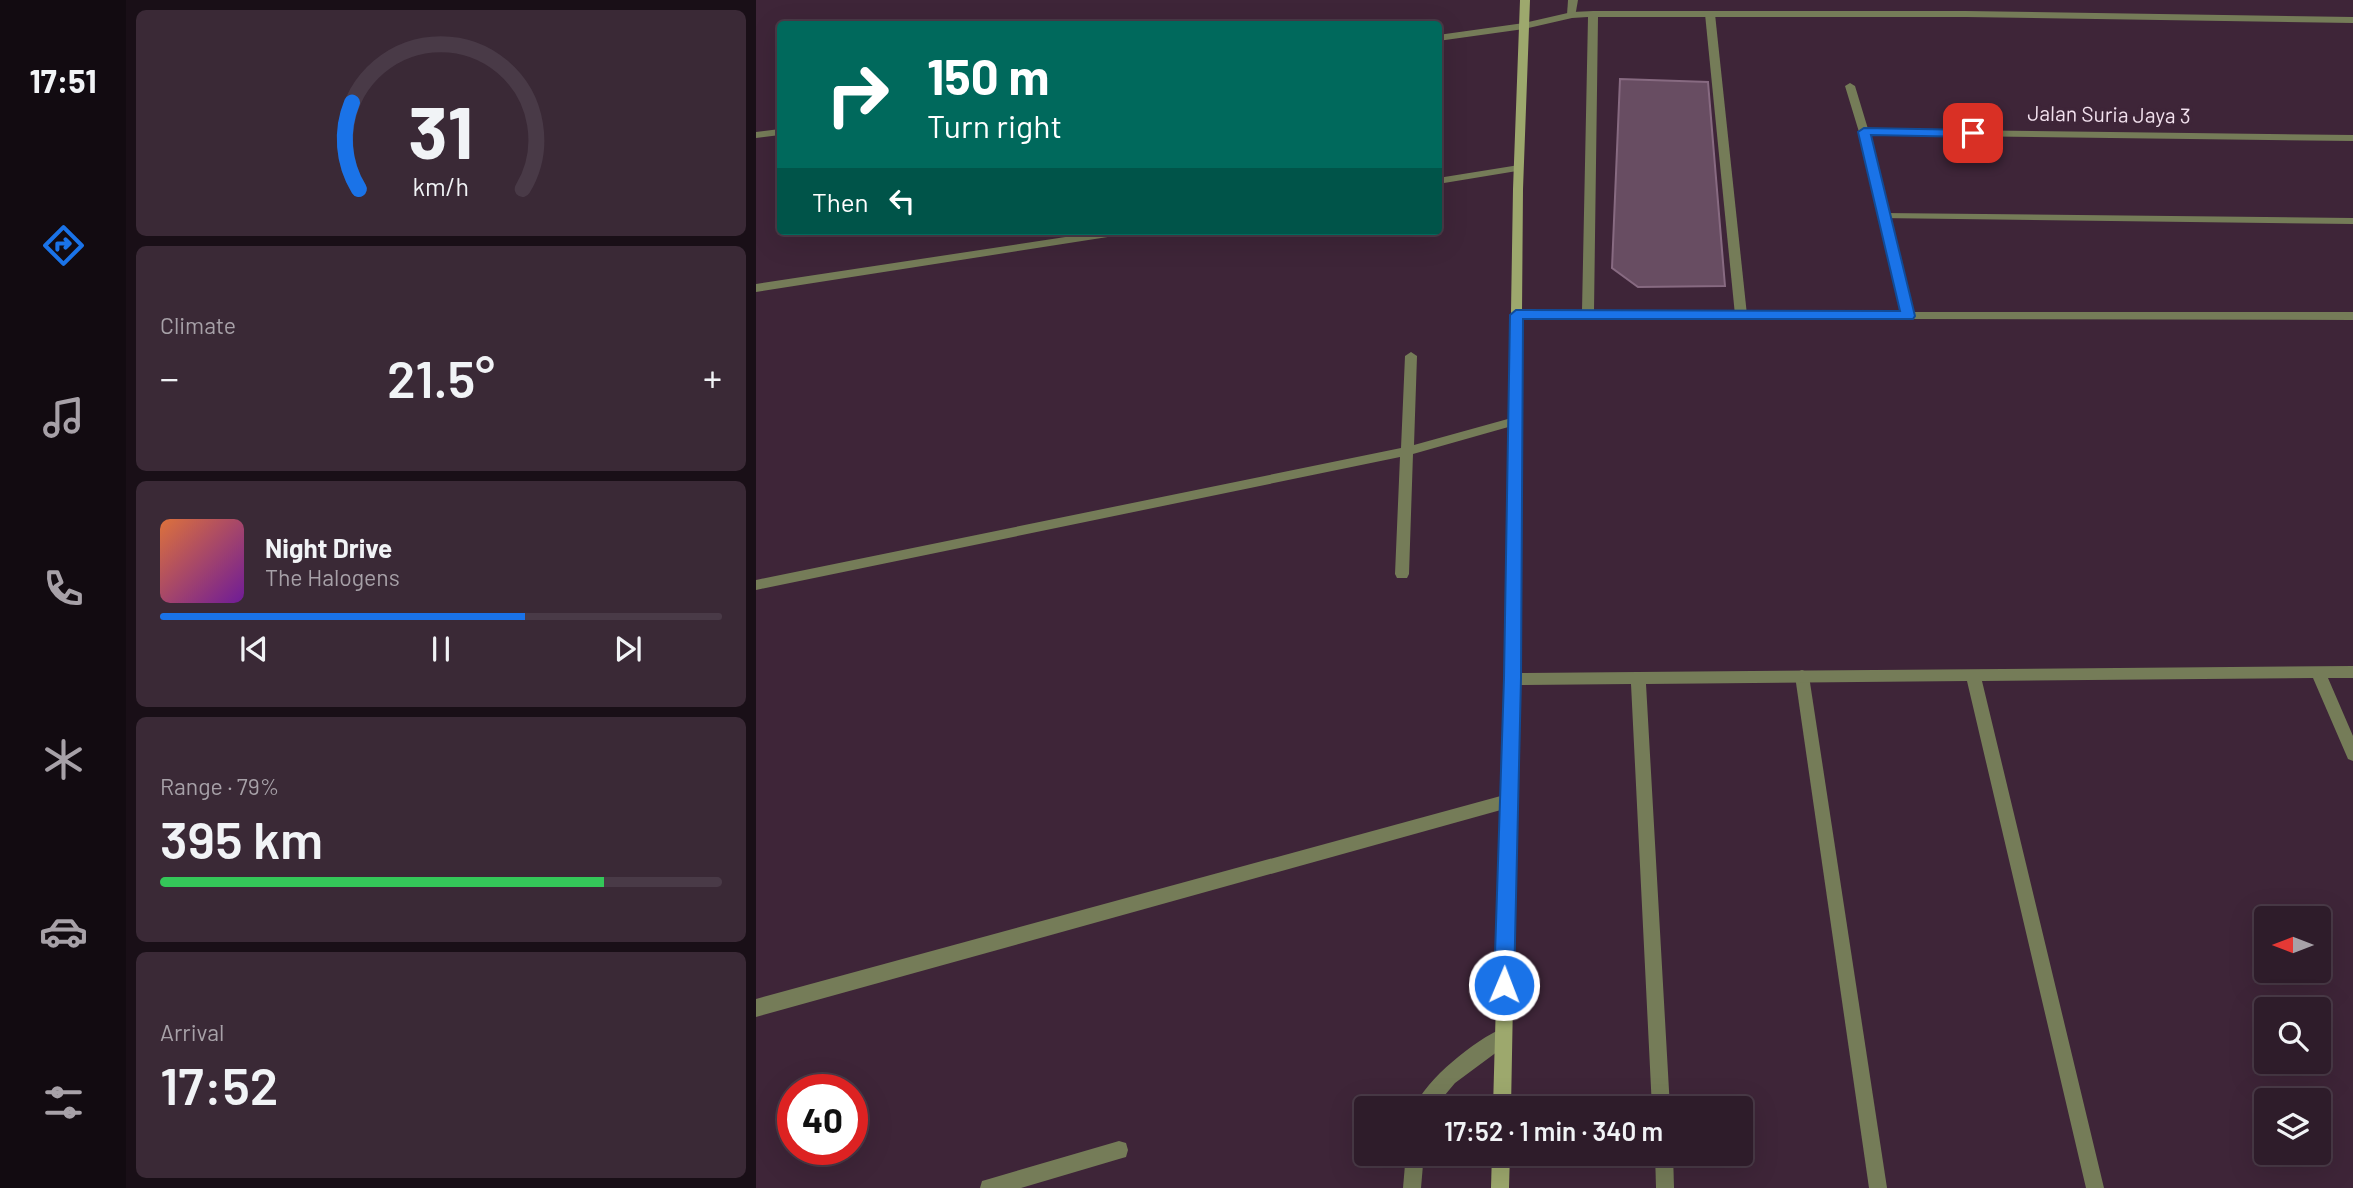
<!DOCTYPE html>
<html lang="en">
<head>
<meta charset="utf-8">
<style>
  :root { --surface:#2e1c2a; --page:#3a2936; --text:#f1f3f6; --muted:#a7a1a8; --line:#493a47; --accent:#1a73e8 }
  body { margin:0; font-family:Barlow,sans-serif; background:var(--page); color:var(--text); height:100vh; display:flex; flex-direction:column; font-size:26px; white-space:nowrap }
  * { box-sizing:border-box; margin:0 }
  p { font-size:23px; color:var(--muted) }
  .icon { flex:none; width:38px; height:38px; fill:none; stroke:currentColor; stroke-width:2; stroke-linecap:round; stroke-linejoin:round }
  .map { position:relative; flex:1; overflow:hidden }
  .details { display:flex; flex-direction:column; gap:10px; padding:10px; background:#190f17; width:630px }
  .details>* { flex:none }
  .top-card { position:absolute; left:21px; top:21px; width:665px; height:214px; border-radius:7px; box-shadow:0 7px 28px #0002,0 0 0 2px var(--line); background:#00695c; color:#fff; overflow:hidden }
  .needle { width:46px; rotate:270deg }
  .tools { position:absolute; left:1498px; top:906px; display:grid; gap:14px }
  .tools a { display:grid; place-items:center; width:77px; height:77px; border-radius:7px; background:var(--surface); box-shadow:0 7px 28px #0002,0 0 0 2px var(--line); font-size:35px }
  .speed { position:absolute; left:21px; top:1074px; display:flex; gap:14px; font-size:35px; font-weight:700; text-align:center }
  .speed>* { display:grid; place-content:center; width:91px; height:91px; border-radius:50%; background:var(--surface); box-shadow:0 7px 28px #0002,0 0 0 2px var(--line); line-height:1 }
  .speed .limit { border:10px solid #d22; background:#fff; color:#111 }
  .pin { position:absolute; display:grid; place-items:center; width:60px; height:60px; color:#fff; margin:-30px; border-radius:14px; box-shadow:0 4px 10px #0006 }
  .me { position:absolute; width:77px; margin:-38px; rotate:1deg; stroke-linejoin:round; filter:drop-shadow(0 0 5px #0008) }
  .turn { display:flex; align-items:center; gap:24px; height:147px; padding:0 35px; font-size:32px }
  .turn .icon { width:91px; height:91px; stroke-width:2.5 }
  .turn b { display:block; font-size:49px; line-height:60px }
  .then { display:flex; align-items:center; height:66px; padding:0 35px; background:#0003; gap:14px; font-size:26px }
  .big { font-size:52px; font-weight:600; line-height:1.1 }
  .details .widget { flex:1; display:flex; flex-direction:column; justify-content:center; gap:10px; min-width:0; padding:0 24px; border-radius:10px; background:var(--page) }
  .details .dial { align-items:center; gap:0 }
  .dial svg { height:182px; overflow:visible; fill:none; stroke:var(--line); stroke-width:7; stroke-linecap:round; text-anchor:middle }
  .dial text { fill:var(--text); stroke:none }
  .song { display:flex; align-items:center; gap:21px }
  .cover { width:84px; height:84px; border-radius:10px; background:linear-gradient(135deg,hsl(20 70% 55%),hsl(280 70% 35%)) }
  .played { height:7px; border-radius:4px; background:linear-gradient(90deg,var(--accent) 65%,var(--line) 65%) }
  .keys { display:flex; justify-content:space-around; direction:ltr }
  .heat { display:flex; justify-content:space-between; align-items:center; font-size:38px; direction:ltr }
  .charge { height:10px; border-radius:5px; background:linear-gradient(90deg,#34c759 79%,var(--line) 0) }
  .trip { position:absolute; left:598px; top:1096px; width:399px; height:70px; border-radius:7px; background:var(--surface); box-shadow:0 7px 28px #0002,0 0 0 2px var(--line); font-weight:600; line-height:70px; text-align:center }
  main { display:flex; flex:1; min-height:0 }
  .tabs { display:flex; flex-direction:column; width:126px; justify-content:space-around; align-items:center; background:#120b11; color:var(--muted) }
  .tabs .icon { width:49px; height:49px }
  .tabs .active { color:var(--accent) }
  .tabs b { font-size:32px; color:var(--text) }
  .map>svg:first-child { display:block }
  .building { fill:#684d62; stroke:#876a81; stroke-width:2 }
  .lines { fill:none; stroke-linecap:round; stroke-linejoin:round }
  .lane { fill:#757c58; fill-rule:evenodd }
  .street { fill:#757c58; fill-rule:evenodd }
  .secondary { fill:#9da86d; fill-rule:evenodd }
  .route { fill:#1a73e8; stroke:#114b97; stroke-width:2 }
  .labels { text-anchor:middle; stroke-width:7; stroke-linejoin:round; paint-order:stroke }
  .far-street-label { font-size:21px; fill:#f2e1ee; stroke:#3e2538 }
</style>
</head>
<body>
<main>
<nav class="tabs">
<b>17:51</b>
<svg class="icon active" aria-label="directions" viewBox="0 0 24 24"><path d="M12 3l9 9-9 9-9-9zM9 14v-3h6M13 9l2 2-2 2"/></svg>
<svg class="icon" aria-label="music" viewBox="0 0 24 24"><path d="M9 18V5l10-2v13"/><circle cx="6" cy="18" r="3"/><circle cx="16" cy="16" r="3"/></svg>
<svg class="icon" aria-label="phone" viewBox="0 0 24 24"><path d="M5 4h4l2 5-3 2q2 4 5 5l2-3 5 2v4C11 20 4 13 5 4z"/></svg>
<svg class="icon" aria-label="climate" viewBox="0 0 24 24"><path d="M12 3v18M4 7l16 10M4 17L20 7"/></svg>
<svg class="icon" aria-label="car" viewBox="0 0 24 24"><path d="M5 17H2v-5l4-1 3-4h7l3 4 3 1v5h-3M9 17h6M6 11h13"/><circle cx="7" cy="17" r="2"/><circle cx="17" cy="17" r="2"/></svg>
<svg class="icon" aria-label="filters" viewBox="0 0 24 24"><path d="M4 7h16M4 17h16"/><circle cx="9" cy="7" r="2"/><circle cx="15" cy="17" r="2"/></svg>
</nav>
<section class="details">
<div class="widget dial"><svg viewBox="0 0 100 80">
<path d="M14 69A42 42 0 1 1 86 69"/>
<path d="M14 69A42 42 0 0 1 11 31" stroke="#1a73e8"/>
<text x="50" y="56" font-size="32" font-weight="700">31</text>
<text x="50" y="72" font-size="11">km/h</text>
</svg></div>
<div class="widget"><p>Climate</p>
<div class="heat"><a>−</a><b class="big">21.5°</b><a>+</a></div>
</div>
<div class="widget">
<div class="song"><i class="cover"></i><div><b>Night Drive</b><p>The Halogens</p></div></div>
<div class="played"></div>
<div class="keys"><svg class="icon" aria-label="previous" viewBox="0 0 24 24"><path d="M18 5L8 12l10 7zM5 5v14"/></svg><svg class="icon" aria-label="pause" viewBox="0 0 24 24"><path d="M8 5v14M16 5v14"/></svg><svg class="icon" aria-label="next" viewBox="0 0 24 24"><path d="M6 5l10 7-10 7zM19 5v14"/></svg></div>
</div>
<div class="widget"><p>Range · 79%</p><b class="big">395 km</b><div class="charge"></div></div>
<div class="widget"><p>Arrival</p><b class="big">17:52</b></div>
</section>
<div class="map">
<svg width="1597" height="1188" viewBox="0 0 1597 1188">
  <rect width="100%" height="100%" fill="#3e2538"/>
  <polygon class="building" points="864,79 952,82 969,286 882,287 856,268"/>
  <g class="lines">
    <g class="lane">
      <polygon points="812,0 822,0 819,17 811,15"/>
      <polygon points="954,11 959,14 991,315 985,319 979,315 949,14"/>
      <polygon points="1127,213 1597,218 1597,224 1123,218 1122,216"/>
      <polygon points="1046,670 1051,672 1053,676 1131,1188 1113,1188 1039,676 1041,672"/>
      <polygon points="363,1141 370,1143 372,1150 370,1157 363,1159 265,1188 224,1188 226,1181 233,1179"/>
    </g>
    <g class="street">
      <polygon points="837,11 1210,11 1597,17 1597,23 1210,17 842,17 838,311 1145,312 1103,132 1089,86 1094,83 1099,86 1112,129 1597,135 1597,141 1114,135 1157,312 1597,312 1597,320 756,318 754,315 760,311 826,311 832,17 816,18 768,29 682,41 682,35 768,23 816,12"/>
      <polygon points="24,129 24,135 0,138 0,132"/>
      <polygon points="763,165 767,166 767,170 682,184 682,178"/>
      <polygon points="349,231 377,231 371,234 0,292 0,284"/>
      <polygon points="655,352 661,356 658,445 759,417 765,421 763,424 657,454 653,574 651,578 641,578 639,574 644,457 0,590 0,580 645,448 649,356"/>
      <polygon points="1597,666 1597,678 1572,678 1597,736 1597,761 1592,759 1557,678 1226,681 1348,1188 1330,1188 1211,681 890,684 914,1108 896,1108 875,684 756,685 751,683 749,679 751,675 756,673"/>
      <polygon points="752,794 758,796 760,801 758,806 752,808 0,1017 0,999"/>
      <path d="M747,1028L753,1031L756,1037L753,1043L699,1083L678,1108H658C670,1079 719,1040 747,1028Z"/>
      <polygon points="650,1153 668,1153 665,1188 647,1188"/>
      <polygon points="899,1153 917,1153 918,1188 900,1188"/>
    </g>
    <g class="secondary">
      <polygon points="764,0 774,0 767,189 763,679 755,1108 737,1108 749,679 757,189"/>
      <polygon points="736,1153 754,1153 753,1188 735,1188"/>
    </g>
  </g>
  <polygon class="route" points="1108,128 1217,130 1222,133 1217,137 1115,135 1159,316 1157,319 767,319 765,678 758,985 755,991 748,994 741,991 738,985 748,678 754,315 760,310 1144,311 1102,132"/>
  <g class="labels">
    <g class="far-street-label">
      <text transform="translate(1353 115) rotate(1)" y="7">Jalan Suria Jaya 3</text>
    </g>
  </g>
</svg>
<div class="tools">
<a><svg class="needle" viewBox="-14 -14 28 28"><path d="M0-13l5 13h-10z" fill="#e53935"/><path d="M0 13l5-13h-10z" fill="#a7a1a8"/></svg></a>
<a><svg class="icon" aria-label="search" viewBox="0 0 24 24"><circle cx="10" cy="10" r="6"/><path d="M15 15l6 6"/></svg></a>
<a><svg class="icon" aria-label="layers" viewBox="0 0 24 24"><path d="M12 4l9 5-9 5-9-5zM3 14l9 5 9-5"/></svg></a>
</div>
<div class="speed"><div class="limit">40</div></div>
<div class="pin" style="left:1217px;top:133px;background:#d93025"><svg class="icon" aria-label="arrive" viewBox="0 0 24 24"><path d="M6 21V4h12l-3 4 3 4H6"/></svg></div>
<svg class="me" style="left:748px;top:985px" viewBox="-20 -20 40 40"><circle r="17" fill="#1a73e8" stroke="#fff" stroke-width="3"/><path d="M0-11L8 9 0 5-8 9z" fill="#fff"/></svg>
<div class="trip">17:52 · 1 min · 340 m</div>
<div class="top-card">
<div class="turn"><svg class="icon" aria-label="right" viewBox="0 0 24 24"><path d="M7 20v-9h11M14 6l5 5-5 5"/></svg><div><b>150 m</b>Turn right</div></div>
<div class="then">Then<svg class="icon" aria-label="left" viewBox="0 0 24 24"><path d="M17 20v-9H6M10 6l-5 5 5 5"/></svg></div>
</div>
</div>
</main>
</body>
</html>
